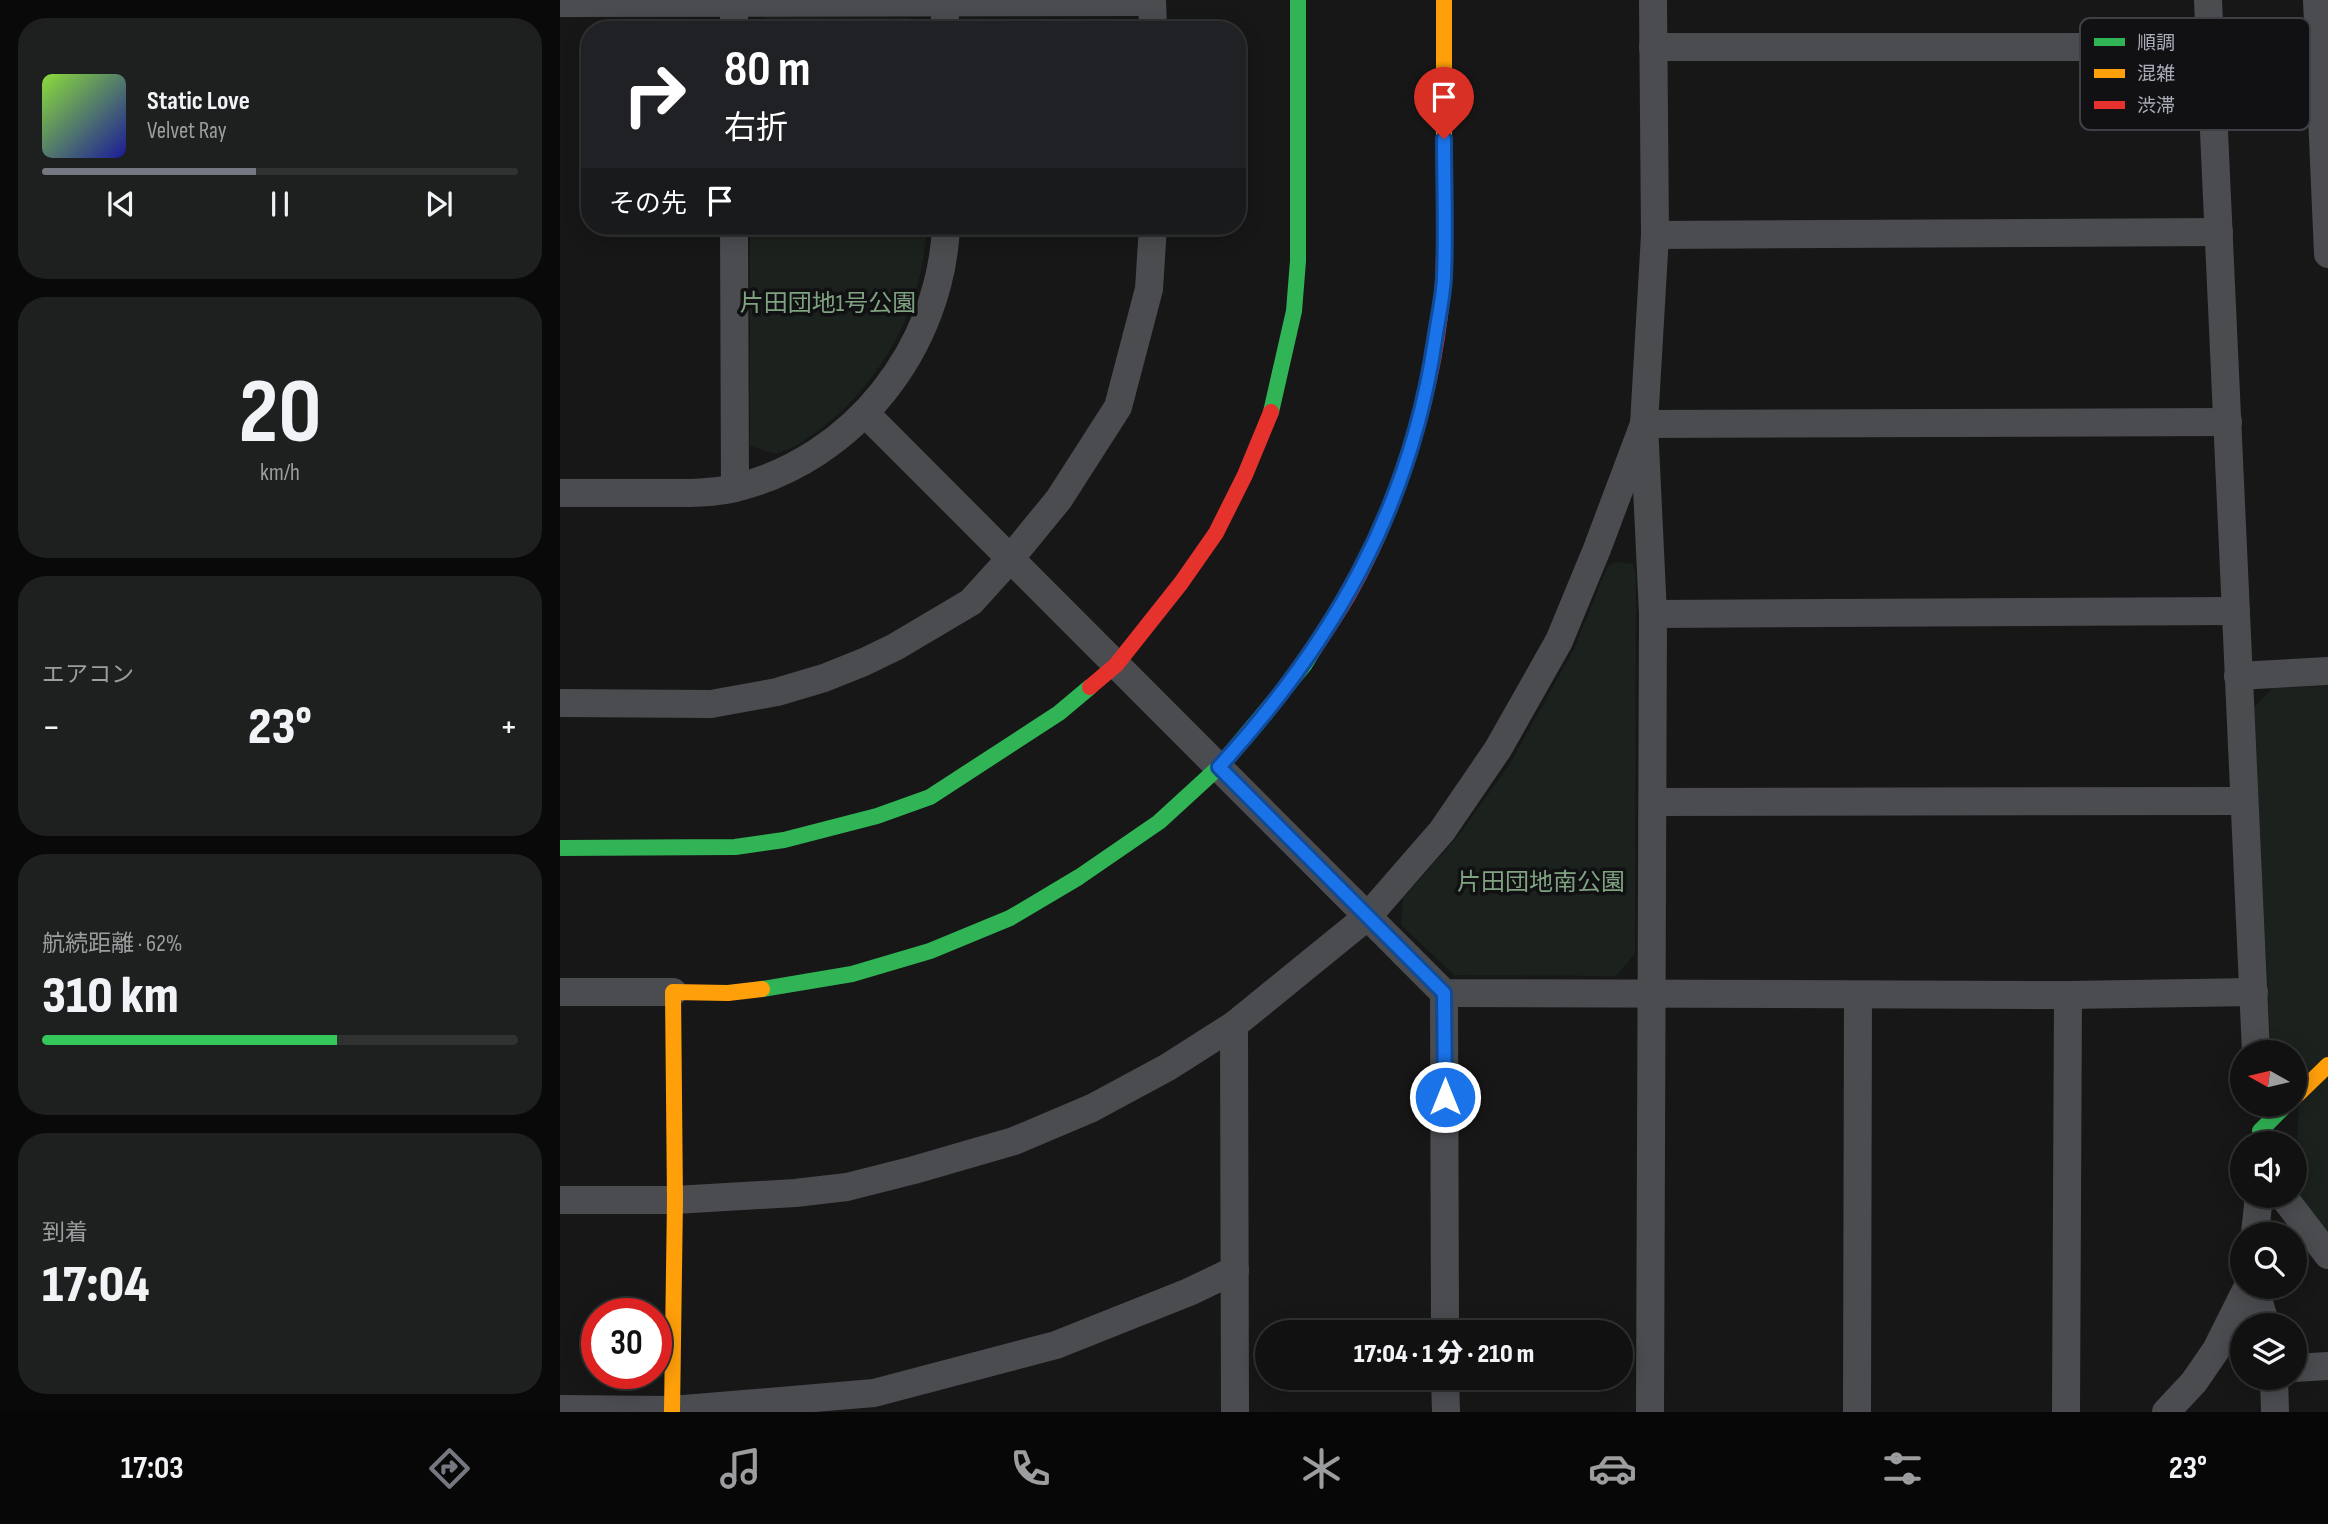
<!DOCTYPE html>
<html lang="ja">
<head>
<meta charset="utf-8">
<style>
  :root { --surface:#111; --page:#1e1f1f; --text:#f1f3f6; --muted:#9c9d9f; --line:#303131; --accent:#757880 }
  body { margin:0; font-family:"Sofia Sans Condensed","Noto Sans JP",sans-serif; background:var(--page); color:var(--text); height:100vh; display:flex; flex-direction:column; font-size:26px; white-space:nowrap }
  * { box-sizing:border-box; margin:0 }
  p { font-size:23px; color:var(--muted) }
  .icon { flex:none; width:38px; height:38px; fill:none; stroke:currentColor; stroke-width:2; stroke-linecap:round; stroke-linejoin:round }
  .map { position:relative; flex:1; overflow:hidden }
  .sheet { display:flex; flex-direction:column; gap:18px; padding:18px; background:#090909; width:560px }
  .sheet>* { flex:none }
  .guide { position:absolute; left:21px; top:21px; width:665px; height:214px; border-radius:28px; box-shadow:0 4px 18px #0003,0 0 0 2px var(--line); background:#202124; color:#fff; overflow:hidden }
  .needle { width:46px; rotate:278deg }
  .fabs { position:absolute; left:1670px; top:1040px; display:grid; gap:14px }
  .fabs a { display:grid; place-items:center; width:77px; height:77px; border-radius:50%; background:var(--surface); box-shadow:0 4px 18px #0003,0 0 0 2px var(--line); font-size:35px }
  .speed { position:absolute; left:21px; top:1298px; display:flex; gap:14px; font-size:35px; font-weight:700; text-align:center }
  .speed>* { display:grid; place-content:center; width:91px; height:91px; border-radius:50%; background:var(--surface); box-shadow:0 4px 18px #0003,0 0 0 2px var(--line); line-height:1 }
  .speed .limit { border:10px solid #d22; background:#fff; color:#111 }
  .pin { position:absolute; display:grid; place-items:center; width:60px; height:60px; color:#fff; margin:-72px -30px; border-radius:50% 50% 50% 0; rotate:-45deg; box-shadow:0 0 7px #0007 }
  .pin .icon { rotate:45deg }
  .me { position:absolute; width:77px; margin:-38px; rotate:0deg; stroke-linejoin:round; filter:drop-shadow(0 0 5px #0008) }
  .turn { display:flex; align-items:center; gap:24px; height:147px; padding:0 28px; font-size:32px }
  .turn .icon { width:91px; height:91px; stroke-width:2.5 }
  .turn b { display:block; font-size:49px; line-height:60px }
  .then { display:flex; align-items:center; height:66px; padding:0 28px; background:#0003; gap:14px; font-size:26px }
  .big { font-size:52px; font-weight:800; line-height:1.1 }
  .sheet .tile { flex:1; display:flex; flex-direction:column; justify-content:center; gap:10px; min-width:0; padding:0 24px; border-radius:28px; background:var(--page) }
  .sheet .dial { align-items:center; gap:0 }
  .dial b { font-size:91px; line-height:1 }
  .song { display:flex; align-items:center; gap:21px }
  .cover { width:84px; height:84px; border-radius:10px; background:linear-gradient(135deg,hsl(90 70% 55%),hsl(240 70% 35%)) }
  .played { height:7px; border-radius:4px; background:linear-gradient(90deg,var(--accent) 45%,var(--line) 45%) }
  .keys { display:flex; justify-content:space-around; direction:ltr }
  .heat { display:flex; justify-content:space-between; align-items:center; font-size:38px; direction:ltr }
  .charge { height:10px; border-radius:5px; background:linear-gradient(90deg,#34c759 62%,var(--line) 0) }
  .trip { position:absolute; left:695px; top:1320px; width:378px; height:70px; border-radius:35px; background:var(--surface); box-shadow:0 4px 18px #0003,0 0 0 2px var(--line); font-weight:800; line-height:70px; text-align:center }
  .tabs { display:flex; height:112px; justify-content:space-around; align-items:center; background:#070707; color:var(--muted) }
  .tabs .icon { width:49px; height:49px }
  .tabs .on { color:var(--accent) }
  .tabs b { font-size:32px; color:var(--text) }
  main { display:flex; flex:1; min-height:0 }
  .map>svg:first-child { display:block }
  .green { fill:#1b211c }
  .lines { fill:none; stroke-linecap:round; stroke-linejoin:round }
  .street { stroke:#4b4c50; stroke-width:28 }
  .fast { stroke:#30b455; stroke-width:16 }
  .slow { stroke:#ff9f0a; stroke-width:16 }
  .jam { stroke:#e5322d; stroke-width:16 }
  .route-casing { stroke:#114b97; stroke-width:18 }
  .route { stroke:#1a73e8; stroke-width:12 }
  .labels { text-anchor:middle; stroke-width:7; stroke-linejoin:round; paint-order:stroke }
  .park-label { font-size:24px; fill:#7fa381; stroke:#111113 }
  .key { fill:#111113; stroke:#3e4045; stroke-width:2 }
  .key-label { font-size:19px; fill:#a8adb8 }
</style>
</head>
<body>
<main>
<section class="sheet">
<div class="tile">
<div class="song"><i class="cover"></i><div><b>Static Love</b><p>Velvet Ray</p></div></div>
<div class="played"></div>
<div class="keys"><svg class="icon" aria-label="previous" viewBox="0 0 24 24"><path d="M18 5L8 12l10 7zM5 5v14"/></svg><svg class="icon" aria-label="pause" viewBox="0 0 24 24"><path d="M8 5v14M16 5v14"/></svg><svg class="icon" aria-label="next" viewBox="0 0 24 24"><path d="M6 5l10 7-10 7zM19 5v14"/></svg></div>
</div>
<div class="tile dial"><b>20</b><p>km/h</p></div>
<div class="tile"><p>エアコン</p>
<div class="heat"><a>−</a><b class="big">23°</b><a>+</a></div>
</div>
<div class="tile"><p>航続距離 · 62%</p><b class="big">310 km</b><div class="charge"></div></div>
<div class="tile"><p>到着</p><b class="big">17:04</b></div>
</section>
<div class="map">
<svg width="1768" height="1412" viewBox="0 0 1768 1412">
  <rect width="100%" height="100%" fill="#171717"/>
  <g class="green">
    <polygon points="206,17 348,18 363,30 197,30"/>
    <path d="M190,226H366C365,311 316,393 245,440C237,446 226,450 216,454L190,446Z"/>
    <polygon points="1056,562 1073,564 1076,575 1075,954 1056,976 894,975 841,925 843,898 898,836 949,765 1014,649 1047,567"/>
    <polygon points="1768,686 1768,1232 1734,1193 1741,1070 1734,1075 1734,1052 1711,1052 1693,708 1713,688"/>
  </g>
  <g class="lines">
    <g class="street">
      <polyline points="592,0 593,30"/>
      <polyline points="1648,0 1696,1052"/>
      <polyline points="1757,0 1768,254"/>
      <polyline points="0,3 592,2"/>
      <polyline points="174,3 174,30"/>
      <polyline points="385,3 385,30"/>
      <polyline points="1093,47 1651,47"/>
      <polyline points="174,226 175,488"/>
      <polyline points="1095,235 1659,232"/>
      <polyline points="305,413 884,993 1508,995 1694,992"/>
      <polyline points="1084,424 1668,422"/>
      <path d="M0,493C32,493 64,493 95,493C122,493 149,494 175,488C294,459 381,348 386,226"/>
      <polyline points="1093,614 1676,611"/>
      <polyline points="1678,676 1768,671"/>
      <polyline points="0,703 151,704 217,692 264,678 304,662 335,647 411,602 450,559 499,499 558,407 589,289 593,226"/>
      <polyline points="1093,802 1684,801"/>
      <polyline points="0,992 113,992"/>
      <polyline points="884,993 885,1332"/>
      <polyline points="674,1025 675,1412"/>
      <polyline points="1722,1195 1768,1255"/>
      <polyline points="0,1200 115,1200 235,1193 287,1187 354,1170 454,1141 532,1108 608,1067 674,1025 808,916 882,831 938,749 999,641 1037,549 1084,424"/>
      <polyline points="1695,1234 1699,1195"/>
      <polyline points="1694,1286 1706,1325"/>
      <polyline points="1734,1368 1768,1366"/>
      <polyline points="885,1377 886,1412"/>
      <polyline points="1714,1377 1715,1412"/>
      <polyline points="0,1409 112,1410 314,1393 496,1345 629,1292 675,1270"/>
      <polyline points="1090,1412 1093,614 1084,424 1095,235 1093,0"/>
      <polyline points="1297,1412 1298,995"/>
      <polyline points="1506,1412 1508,995"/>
      <polyline points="1606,1412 1634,1382 1656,1350 1688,1286"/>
    </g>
    <g class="fast">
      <polyline points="711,412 734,311 738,261 738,0"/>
      <polyline points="0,848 175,847 224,840 317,816 370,797 499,713 530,687"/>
      <polyline points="202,989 292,974 370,951 450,918 519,877 599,822 659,767 745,664 754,649"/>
      <polyline points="1700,1131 1727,1104"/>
    </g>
    <g class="slow">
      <polyline points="884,0 884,251"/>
      <polyline points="1734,1098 1768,1065"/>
      <polyline points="112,1412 115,1200 113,992 168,993 202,989"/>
    </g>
    <g class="jam">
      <path d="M754,649C766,631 778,613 789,594C843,498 884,362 884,251"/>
      <polyline points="530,687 556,665 621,583 656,533 685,475 711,412"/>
    </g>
  </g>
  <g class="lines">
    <g class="route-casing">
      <path id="route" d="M884,139C884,185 886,231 884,277C883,298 878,319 875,340C850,509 773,642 659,767L884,993L885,1097"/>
    </g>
    <use href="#route" class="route"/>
  </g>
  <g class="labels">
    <g class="park-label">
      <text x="268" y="311">片田団地1号公園</text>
      <text x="981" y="890">片田団地南公園</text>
    </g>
  </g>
  <rect x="1520" y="18" width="230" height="112" rx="10" class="key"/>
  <rect x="1534" y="38" width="31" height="8" fill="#30b455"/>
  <rect x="1534" y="69" width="31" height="9" fill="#ff9f0a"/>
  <rect x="1534" y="101" width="31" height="8" fill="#e5322d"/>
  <g class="key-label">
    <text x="1577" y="49">順調</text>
    <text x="1577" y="80">混雑</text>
    <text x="1577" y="112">渋滞</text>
  </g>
</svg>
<div class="fabs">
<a><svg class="needle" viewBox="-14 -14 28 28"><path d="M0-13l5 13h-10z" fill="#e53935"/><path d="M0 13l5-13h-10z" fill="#9c9d9f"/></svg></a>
<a><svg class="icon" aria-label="sound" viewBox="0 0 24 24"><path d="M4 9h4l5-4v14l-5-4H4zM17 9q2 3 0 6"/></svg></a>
<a><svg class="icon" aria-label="search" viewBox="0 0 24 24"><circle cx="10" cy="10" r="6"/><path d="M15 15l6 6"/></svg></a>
<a><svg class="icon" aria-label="layers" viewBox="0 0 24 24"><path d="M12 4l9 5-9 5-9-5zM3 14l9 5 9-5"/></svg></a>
</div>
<div class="speed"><div class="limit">30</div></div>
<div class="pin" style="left:884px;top:139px;background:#d93025"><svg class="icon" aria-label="arrive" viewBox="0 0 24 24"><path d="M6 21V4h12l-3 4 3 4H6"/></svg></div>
<svg class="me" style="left:885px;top:1097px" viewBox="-20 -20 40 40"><circle r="17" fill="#1a73e8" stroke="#fff" stroke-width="3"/><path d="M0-11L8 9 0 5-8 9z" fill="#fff"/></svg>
<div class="trip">17:04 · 1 分 · 210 m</div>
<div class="guide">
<div class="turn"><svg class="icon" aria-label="right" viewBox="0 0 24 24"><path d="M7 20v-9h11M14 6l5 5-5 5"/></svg><div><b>80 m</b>右折</div></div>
<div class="then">その先<svg class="icon" aria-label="arrive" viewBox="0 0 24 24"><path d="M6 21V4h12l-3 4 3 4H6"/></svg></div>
</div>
</div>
</main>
<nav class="tabs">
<b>17:03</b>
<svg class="icon on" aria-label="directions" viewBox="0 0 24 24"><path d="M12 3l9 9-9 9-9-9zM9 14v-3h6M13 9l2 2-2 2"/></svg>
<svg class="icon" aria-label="music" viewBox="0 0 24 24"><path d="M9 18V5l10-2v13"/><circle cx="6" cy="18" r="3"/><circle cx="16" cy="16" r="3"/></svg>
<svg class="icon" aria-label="phone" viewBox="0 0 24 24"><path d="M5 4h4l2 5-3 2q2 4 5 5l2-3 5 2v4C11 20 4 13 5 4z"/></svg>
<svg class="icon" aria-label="climate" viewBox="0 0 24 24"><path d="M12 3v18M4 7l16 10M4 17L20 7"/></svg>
<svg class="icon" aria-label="car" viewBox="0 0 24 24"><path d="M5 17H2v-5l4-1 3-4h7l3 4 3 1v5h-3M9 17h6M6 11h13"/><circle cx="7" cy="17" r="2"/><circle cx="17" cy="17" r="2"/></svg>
<svg class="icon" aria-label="filters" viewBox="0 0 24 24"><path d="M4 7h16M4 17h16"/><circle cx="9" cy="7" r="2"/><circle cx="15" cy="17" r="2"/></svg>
<b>23°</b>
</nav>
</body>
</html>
